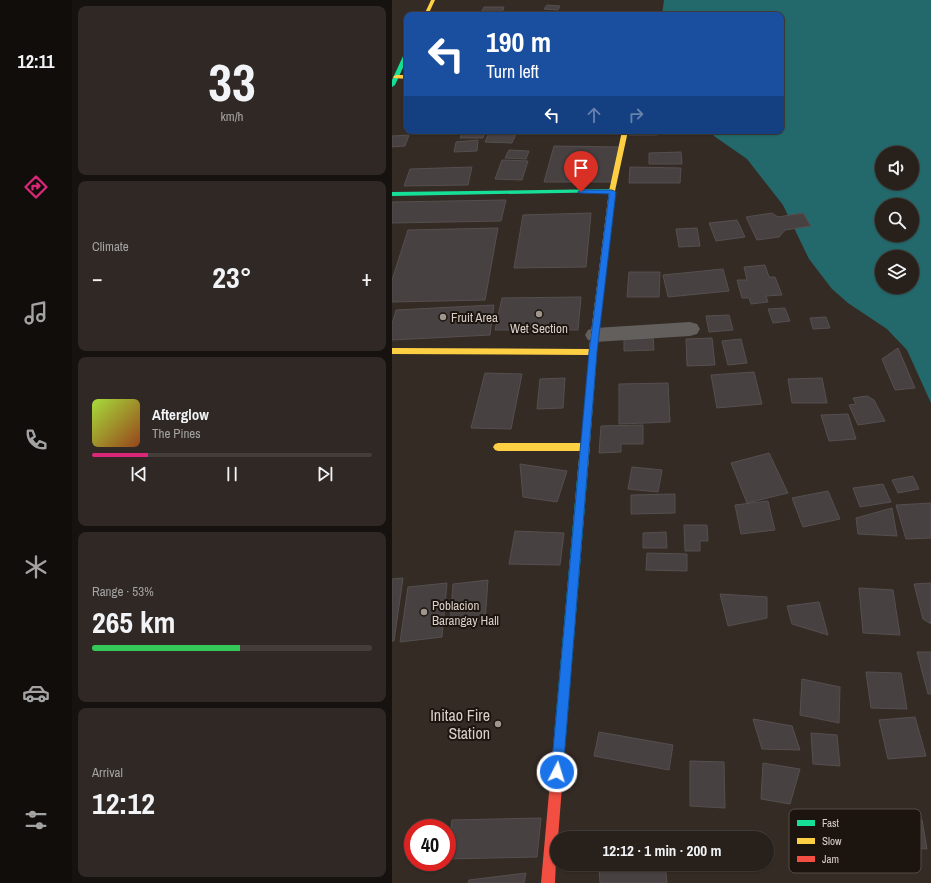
<!DOCTYPE html>
<html lang="en">
<head>
<meta charset="utf-8">
<style>
  :root { --surface:#27201b; --page:#2f2824; --text:#f1f3f6; --muted:#a4a3a3; --line:#433e3a; --accent:#db2777 }
  body { margin:0; font-family:"Archivo Narrow",sans-serif; background:var(--page); color:var(--text); height:100vh; display:flex; flex-direction:column; font-size:15px; white-space:nowrap }
  * { box-sizing:border-box; margin:0 }
  p { font-size:13px; color:var(--muted) }
  .icon { flex:none; width:22px; height:22px; fill:none; stroke:currentColor; stroke-width:2; stroke-linecap:round; stroke-linejoin:round }
  .map { position:relative; flex:1; overflow:hidden }
  .details { display:flex; flex-direction:column; gap:6px; padding:6px; background:#15120f; width:320px }
  .details>* { flex:none }
  .guide { position:absolute; left:12px; top:12px; width:380px; height:122px; border-radius:8px; box-shadow:0 1px 3px #0004,0 0 0 1px var(--line); background:#1a4fa0; color:#fff; overflow:hidden }
  .controls { position:absolute; left:483px; top:146px; display:grid; gap:8px }
  .controls a { display:grid; place-items:center; width:44px; height:44px; border-radius:50%; background:var(--surface); box-shadow:0 1px 3px #0004,0 0 0 1px var(--line); font-size:20px }
  .speed { position:absolute; left:12px; top:819px; display:flex; gap:8px; font-size:20px; font-weight:700; text-align:center }
  .speed>* { display:grid; place-content:center; width:52px; height:52px; border-radius:50%; background:var(--surface); box-shadow:0 1px 3px #0004,0 0 0 1px var(--line); line-height:1 }
  .speed .limit { border:6px solid #d22; background:#fff; color:#111 }
  .pin { position:absolute; display:grid; place-items:center; width:34px; height:34px; color:#fff; margin:-41px -17px; border-radius:50% 50% 50% 0; rotate:-45deg; box-shadow:0 0 4px #0007 }
  .pin .icon { rotate:45deg }
  .me { position:absolute; width:44px; margin:-22px; rotate:5deg; stroke-linejoin:round; filter:drop-shadow(0 0 3px #0008) }
  .turn { display:flex; align-items:center; gap:14px; height:84px; padding:0 16px; font-size:18px }
  .turn .icon { width:52px; height:52px; stroke-width:2.5 }
  .turn b { display:block; font-size:28px; line-height:34px }
  .lanes { display:flex; align-items:center; height:38px; padding:0 16px; background:#0003; justify-content:center; gap:20px; direction:ltr }
  .lanes .off { opacity:.35 }
  .big { font-size:30px; font-weight:800; line-height:1.1 }
  .details .card { flex:1; display:flex; flex-direction:column; justify-content:center; gap:6px; min-width:0; padding:0 14px; border-radius:8px; background:var(--page) }
  .details .dial { align-items:center; gap:0 }
  .dial b { font-size:52px; line-height:1 }
  .song { display:flex; align-items:center; gap:12px }
  .cover { width:48px; height:48px; border-radius:6px; background:linear-gradient(135deg,hsl(80 70% 55%),hsl(20 70% 35%)) }
  .played { height:4px; border-radius:2px; background:linear-gradient(90deg,var(--accent) 20%,var(--line) 20%) }
  .keys { display:flex; justify-content:space-around; direction:ltr }
  .heat { display:flex; justify-content:space-between; align-items:center; font-size:22px; direction:ltr }
  .charge { height:6px; border-radius:3px; background:linear-gradient(90deg,#34c759 53%,var(--line) 0) }
  .trip { position:absolute; left:158px; top:831px; width:224px; height:40px; border-radius:20px; background:var(--surface); box-shadow:0 1px 3px #0004,0 0 0 1px var(--line); font-weight:800; line-height:40px; text-align:center }
  main { display:flex; flex:1; min-height:0 }
  .menu { display:flex; flex-direction:column; width:72px; justify-content:space-around; align-items:center; background:#100d0b; color:var(--muted) }
  .menu .icon { width:28px; height:28px }
  .menu .active { color:var(--accent) }
  .menu b { font-size:18px; color:var(--text) }
  .map>svg:first-child { display:block }
  .water { fill:#23696c; fill-rule:evenodd }
  .building { fill:#474141; stroke:#564f50 }
  .lines { fill:none; stroke-linecap:round; stroke-linejoin:round }
  .street { fill:#625f5c; fill-rule:evenodd }
  .fast { fill:#16e098; fill-rule:evenodd }
  .slow { fill:#ffcf43; fill-rule:evenodd }
  .jam { fill:#f24e42; fill-rule:evenodd }
  .route { fill:#1a73e8; stroke:#114b97 }
  .poi-dot { fill:#a0968e; stroke:#1c150f; stroke-width:1.5 }
  .labels { text-anchor:middle; stroke-width:4; stroke-linejoin:round; paint-order:stroke }
  .poi-label { font-size:13px; fill:#dacfc7; stroke:#1c150f; text-anchor:start }
  .near-poi-label { font-size:16px; fill:#dacfc7; stroke:#1c150f; text-anchor:end }
  .key { fill:#1c150f; stroke:#554d46; stroke-width:1 }
  .key-label { font-size:11px; fill:#dacfc7 }
</style>
</head>
<body>
<main>
<nav class="menu">
<b>12:11</b>
<svg class="icon active" aria-label="directions" viewBox="0 0 24 24"><path d="M12 3l9 9-9 9-9-9zM9 14v-3h6M13 9l2 2-2 2"/></svg>
<svg class="icon" aria-label="music" viewBox="0 0 24 24"><path d="M9 18V5l10-2v13"/><circle cx="6" cy="18" r="3"/><circle cx="16" cy="16" r="3"/></svg>
<svg class="icon" aria-label="phone" viewBox="0 0 24 24"><path d="M5 4h4l2 5-3 2q2 4 5 5l2-3 5 2v4C11 20 4 13 5 4z"/></svg>
<svg class="icon" aria-label="climate" viewBox="0 0 24 24"><path d="M12 3v18M4 7l16 10M4 17L20 7"/></svg>
<svg class="icon" aria-label="car" viewBox="0 0 24 24"><path d="M5 17H2v-5l4-1 3-4h7l3 4 3 1v5h-3M9 17h6M6 11h13"/><circle cx="7" cy="17" r="2"/><circle cx="17" cy="17" r="2"/></svg>
<svg class="icon" aria-label="filters" viewBox="0 0 24 24"><path d="M4 7h16M4 17h16"/><circle cx="9" cy="7" r="2"/><circle cx="15" cy="17" r="2"/></svg>
</nav>
<section class="details">
<div class="card dial"><b>33</b><p>km/h</p></div>
<div class="card"><p>Climate</p>
<div class="heat"><a>−</a><b class="big">23°</b><a>+</a></div>
</div>
<div class="card">
<div class="song"><i class="cover"></i><div><b>Afterglow</b><p>The Pines</p></div></div>
<div class="played"></div>
<div class="keys"><svg class="icon" aria-label="previous" viewBox="0 0 24 24"><path d="M18 5L8 12l10 7zM5 5v14"/></svg><svg class="icon" aria-label="pause" viewBox="0 0 24 24"><path d="M8 5v14M16 5v14"/></svg><svg class="icon" aria-label="next" viewBox="0 0 24 24"><path d="M6 5l10 7-10 7zM19 5v14"/></svg></div>
</div>
<div class="card"><p>Range · 53%</p><b class="big">265 km</b><div class="charge"></div></div>
<div class="card"><p>Arrival</p><b class="big">12:12</b></div>
</section>
<div class="map">
<svg width="539" height="883" viewBox="0 0 539 883">
  <rect width="100%" height="100%" fill="#342b24"/>
  <path class="water" d="M272,0H539V403L515,350L495,329L456,303L440,289L417,259L391,205L355,159L322,136L318,131H389V15H270ZM490,153H520V183H490ZM490,205H520V235H490ZM490,257H520V287H490Z"/>
  <g class="building">
    <polygon points="155,5 168,6 166,10 152,9"/>
    <polygon points="92,7 112,7 110,13 89,13"/>
    <polygon points="163,12 179,12 177,15 161,15"/>
    <polygon points="71,131 93,131 91,138 68,138"/>
    <polygon points="238,131 266,131 265,135 237,135"/>
    <polygon points="97,133 124,134 120,143 93,142"/>
    <polygon points="17,135 13,146 0,147 0,136"/>
    <polygon points="86,140 85,151 62,152 64,142"/>
    <polygon points="162,146 228,147 221,182 152,182"/>
    <polygon points="117,150 137,151 134,159 113,158"/>
    <polygon points="289,152 290,164 257,164 257,153"/>
    <polygon points="110,160 136,161 130,180 103,179"/>
    <polygon points="80,167 76,185 12,186 18,169"/>
    <polygon points="238,167 289,168 288,183 237,183"/>
    <polygon points="114,200 109,221 0,223 0,202"/>
    <polygon points="199,213 194,267 122,268 131,215"/>
    <polygon points="380,213 386,217 411,213 419,226 393,230 387,237 365,240 354,217"/>
    <polygon points="345,220 353,237 324,241 317,223"/>
    <polygon points="106,228 93,300 0,302 0,280 16,230"/>
    <polygon points="305,228 308,246 287,247 284,229"/>
    <polygon points="373,265 377,277 383,277 390,295 374,296 376,302 359,304 357,298 350,298 345,280 355,280 352,267"/>
    <polygon points="331,269 337,291 276,297 271,275"/>
    <polygon points="237,272 268,272 267,297 235,297"/>
    <polygon points="189,297 186,330 103,330 110,298"/>
    <polygon points="102,305 98,335 0,340 0,324 4,310"/>
    <polygon points="393,308 398,321 381,323 376,309"/>
    <polygon points="337,315 341,330 317,332 314,316"/>
    <polygon points="434,317 438,328 421,329 418,318"/>
    <polygon points="261,335 262,350 232,351 232,336"/>
    <polygon points="320,338 323,365 295,366 294,339"/>
    <polygon points="349,339 355,363 336,365 330,341"/>
    <polygon points="506,348 523,388 503,390 490,359"/>
    <polygon points="362,372 370,404 325,408 319,375"/>
    <polygon points="93,373 130,374 119,429 79,428"/>
    <polygon points="173,378 171,408 145,409 148,379"/>
    <polygon points="430,378 435,403 400,403 396,379"/>
    <polygon points="276,383 278,422 227,424 227,384"/>
    <polygon points="475,396 482,400 493,421 466,425 457,405 464,404 461,398"/>
    <polygon points="456,414 464,439 437,441 429,415"/>
    <polygon points="251,425 251,444 229,444 229,452 207,453 209,426"/>
    <polygon points="377,453 396,493 355,503 339,463"/>
    <polygon points="128,464 175,471 165,502 131,497"/>
    <polygon points="240,467 270,470 266,492 236,489"/>
    <polygon points="521,476 527,489 506,493 500,480"/>
    <polygon points="491,484 499,502 468,507 461,488"/>
    <polygon points="436,491 448,519 411,527 400,498"/>
    <polygon points="283,494 283,513 239,514 239,495"/>
    <polygon points="376,501 383,530 349,534 343,505"/>
    <polygon points="539,503 539,538 514,539 504,505"/>
    <polygon points="500,508 505,536 466,534 464,518"/>
    <polygon points="292,525 315,525 316,541 308,541 308,551 293,551"/>
    <polygon points="123,531 172,533 168,565 117,564"/>
    <polygon points="274,532 275,548 251,548 251,533"/>
    <polygon points="255,553 295,554 295,571 254,570"/>
    <polygon points="11,578 2,641 0,641 0,579"/>
    <polygon points="96,580 93,621 58,625 61,584"/>
    <polygon points="55,583 50,637 8,642 16,587"/>
    <polygon points="539,583 539,624 531,619 522,584"/>
    <polygon points="467,588 501,590 508,635 471,633"/>
    <polygon points="328,594 375,597 375,618 336,626"/>
    <polygon points="427,602 436,635 400,624 395,606"/>
    <polygon points="525,652 539,652 539,694 536,694"/>
    <polygon points="474,672 509,673 515,709 479,708"/>
    <polygon points="410,679 448,687 447,723 408,715"/>
    <polygon points="523,717 534,756 496,759 487,720"/>
    <polygon points="361,719 400,726 408,750 370,749"/>
    <polygon points="207,732 281,745 277,770 202,756"/>
    <polygon points="419,733 445,735 448,766 421,764"/>
    <polygon points="298,761 332,762 333,808 298,806"/>
    <polygon points="371,763 408,769 398,804 369,799"/>
    <polygon points="149,818 145,857 55,859 60,820"/>
    <polygon points="494,818 530,820 535,849 497,847"/>
    <polygon points="207,864 273,864 275,883 208,883"/>
    <polygon points="134,873 132,883 76,883 77,880"/>
  </g>
  <g class="lines">
    <polygon class="street" points="298,322 305,324 308,329 305,334 298,336 203,342 196,340 193,335 196,330 203,328"/>
    <g class="fast">
      <polygon points="15,52 15,59 3,85 0,87 0,80 12,54"/>
      <polygon points="220,189 223,191 222,192 0,196 0,192"/>
      <polygon points="191,464 194,465 196,468 174,736 172,740 168,742 164,740 162,736 186,468 188,465"/>
    </g>
    <g class="slow">
      <polygon points="39,0 43,0 36,15 32,15"/>
      <polygon points="4,75 15,75 15,79 2,78 1,77"/>
      <polygon points="230,131 236,131 223,191 205,352 196,468 194,471 191,472 188,471 186,468 188,451 106,451 103,450 101,447 103,444 106,443 189,443 197,355 0,354 0,348 197,349 217,191"/>
    </g>
    <polygon class="jam" points="168,730 172,732 174,736 166,838 165,838 163,883 149,883 162,736 164,732"/>
  </g>
  <polygon class="route" points="189,190 220,190 224,192 205,352 171,772 169,776 165,778 161,776 159,772 197,352 217,194 187,193 186,192"/>
  <g class="poi-dot">
    <circle cx="147" cy="314" r="4"/>
    <circle cx="51" cy="317" r="4"/>
    <circle cx="32" cy="612" r="4"/>
    <circle cx="106" cy="724" r="4"/>
  </g>
  <g class="labels">
    <g class="poi-label">
      <text x="59" y="322">Fruit Area</text>
      <text x="147" y="333" text-anchor="middle">Wet Section</text>
      <text x="40" y="610">Poblacion<tspan x="40" dy="15">Barangay Hall</tspan></text>
    </g>
    <g class="near-poi-label">
      <text x="98" y="721">Initao Fire<tspan x="98" dy="18">Station</tspan></text>
    </g>
  </g>
  <rect x="397" y="809" width="132" height="64" rx="6" class="key"/>
  <rect x="405" y="820" width="18" height="6" fill="#16e098"/>
  <rect x="405" y="838" width="18" height="6" fill="#ffcf43"/>
  <rect x="405" y="856" width="18" height="6" fill="#f24e42"/>
  <g class="key-label">
    <text x="430" y="827">Fast</text>
    <text x="430" y="845">Slow</text>
    <text x="430" y="863">Jam</text>
  </g>
</svg>
<div class="controls">
<a><svg class="icon" aria-label="sound" viewBox="0 0 24 24"><path d="M4 9h4l5-4v14l-5-4H4zM17 9q2 3 0 6"/></svg></a>
<a><svg class="icon" aria-label="search" viewBox="0 0 24 24"><circle cx="10" cy="10" r="6"/><path d="M15 15l6 6"/></svg></a>
<a><svg class="icon" aria-label="layers" viewBox="0 0 24 24"><path d="M12 4l9 5-9 5-9-5zM3 14l9 5 9-5"/></svg></a>
</div>
<div class="speed"><div class="limit">40</div></div>
<div class="pin" style="left:189px;top:192px;background:#d93025"><svg class="icon" aria-label="arrive" viewBox="0 0 24 24"><path d="M6 21V4h12l-3 4 3 4H6"/></svg></div>
<svg class="me" style="left:165px;top:772px" viewBox="-20 -20 40 40"><circle r="17" fill="#1a73e8" stroke="#fff" stroke-width="3"/><path d="M0-11L8 9 0 5-8 9z" fill="#fff"/></svg>
<div class="trip">12:12 · 1 min · 200 m</div>
<div class="guide">
<div class="turn"><svg class="icon" aria-label="left" viewBox="0 0 24 24"><path d="M17 20v-9H6M10 6l-5 5 5 5"/></svg><div><b>190 m</b>Turn left</div></div>
<div class="lanes"><svg class="icon" aria-label="left" viewBox="0 0 24 24"><path d="M17 20v-9H6M10 6l-5 5 5 5"/></svg><svg class="icon off" aria-label="ahead" viewBox="0 0 24 24"><path d="M12 20V5M6 11l6-6 6 6"/></svg><svg class="icon off" aria-label="right" viewBox="0 0 24 24"><path d="M7 20v-9h11M14 6l5 5-5 5"/></svg></div>
</div>
</div>
</main>
</body>
</html>
